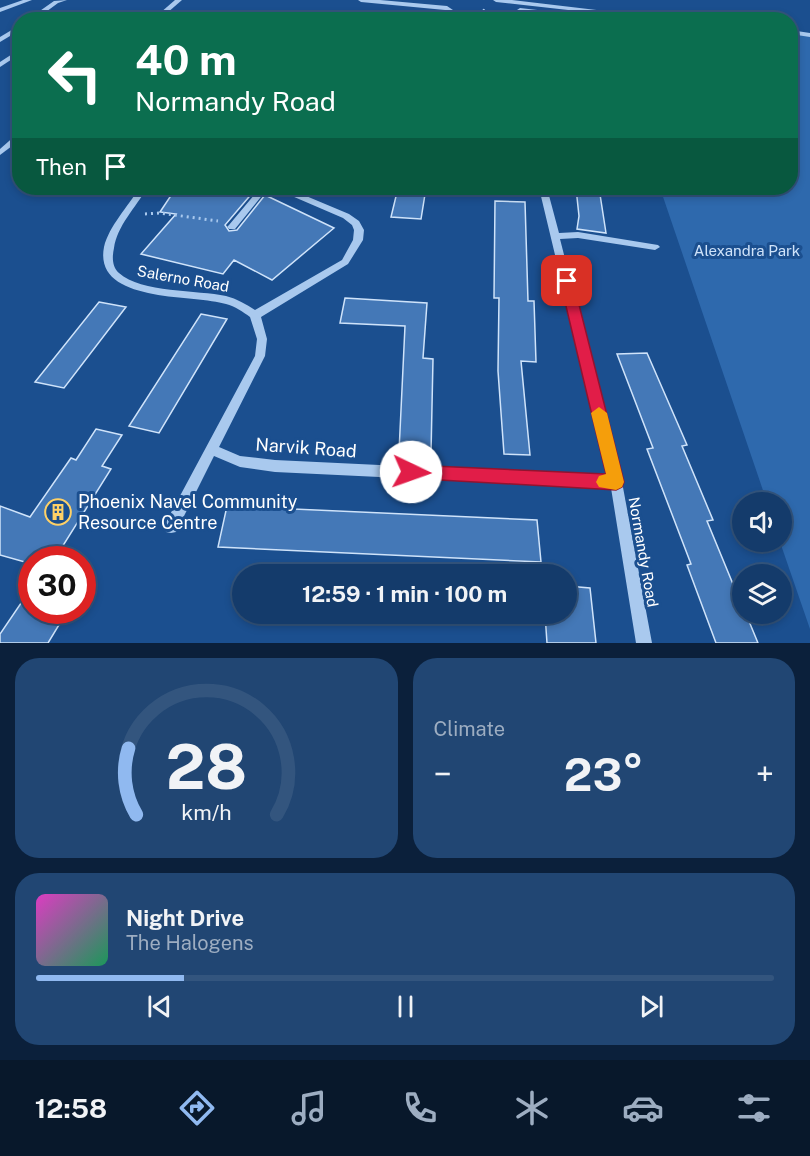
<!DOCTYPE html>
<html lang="en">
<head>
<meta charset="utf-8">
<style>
  :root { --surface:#143b6b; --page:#214673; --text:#f1f3f6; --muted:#9dadc1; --line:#33557e; --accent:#90b9f0 }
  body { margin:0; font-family:"Public Sans",sans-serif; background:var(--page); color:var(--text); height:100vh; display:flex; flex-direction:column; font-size:22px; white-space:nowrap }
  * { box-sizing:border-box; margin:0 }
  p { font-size:20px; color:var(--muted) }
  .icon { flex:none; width:33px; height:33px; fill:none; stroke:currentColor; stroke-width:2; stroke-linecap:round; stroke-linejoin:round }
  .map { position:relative; height:643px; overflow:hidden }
  .details { display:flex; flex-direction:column; gap:15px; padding:15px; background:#0b203b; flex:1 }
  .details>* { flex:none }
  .banner { position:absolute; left:12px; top:12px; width:786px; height:183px; border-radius:24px; box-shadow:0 3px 9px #0003,0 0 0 2px var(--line); background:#0b6e4f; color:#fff; overflow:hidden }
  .buttons { position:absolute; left:732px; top:492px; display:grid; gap:12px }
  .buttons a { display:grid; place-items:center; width:60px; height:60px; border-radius:50%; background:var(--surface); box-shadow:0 3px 9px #0003,0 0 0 2px var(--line); font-size:30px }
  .speed { position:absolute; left:18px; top:546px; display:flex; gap:12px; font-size:30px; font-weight:700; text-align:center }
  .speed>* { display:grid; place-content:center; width:78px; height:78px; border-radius:50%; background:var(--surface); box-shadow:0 3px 9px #0003,0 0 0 2px var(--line); line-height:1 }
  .speed .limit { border:9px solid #d22; background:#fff; color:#111 }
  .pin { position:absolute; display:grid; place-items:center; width:51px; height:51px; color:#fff; margin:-26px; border-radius:12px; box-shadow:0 3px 9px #0006 }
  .me { position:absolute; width:66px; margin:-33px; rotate:93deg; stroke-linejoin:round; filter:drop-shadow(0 0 4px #0008) }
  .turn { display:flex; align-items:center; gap:21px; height:126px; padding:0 24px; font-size:27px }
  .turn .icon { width:78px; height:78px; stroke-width:2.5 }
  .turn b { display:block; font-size:42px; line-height:51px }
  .then { display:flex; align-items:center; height:57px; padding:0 24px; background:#0003; gap:12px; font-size:22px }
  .big { font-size:45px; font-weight:700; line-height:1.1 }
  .details .tile { flex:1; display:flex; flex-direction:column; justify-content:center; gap:9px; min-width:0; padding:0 21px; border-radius:24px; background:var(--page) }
  .details .dial { align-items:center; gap:0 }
  .dial svg { height:156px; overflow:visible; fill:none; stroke:var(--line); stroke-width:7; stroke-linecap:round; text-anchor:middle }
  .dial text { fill:var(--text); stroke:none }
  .song { display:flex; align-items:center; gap:18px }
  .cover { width:72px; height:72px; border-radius:9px; background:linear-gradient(135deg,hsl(310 70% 55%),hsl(150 70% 35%)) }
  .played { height:6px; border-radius:3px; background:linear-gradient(90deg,var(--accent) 20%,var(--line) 20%) }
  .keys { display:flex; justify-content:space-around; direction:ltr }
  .heat { display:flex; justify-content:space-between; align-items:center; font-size:33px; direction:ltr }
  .details .tiles { flex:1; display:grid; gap:15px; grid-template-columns:1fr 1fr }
  .tile:last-child { grid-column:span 2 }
  .trip { position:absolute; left:232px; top:564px; width:345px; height:60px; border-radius:30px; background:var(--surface); box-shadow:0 3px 9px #0003,0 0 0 2px var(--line); font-weight:700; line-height:60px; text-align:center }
  .menu { display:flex; height:96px; justify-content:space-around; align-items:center; background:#08182b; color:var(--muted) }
  .menu .icon { width:42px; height:42px }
  .menu .on { color:var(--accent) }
  .menu b { font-size:27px; color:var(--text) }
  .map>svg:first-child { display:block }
  .green { fill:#2e69ad }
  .building { fill:#4478b7; stroke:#cfe3fa; stroke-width:1.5 }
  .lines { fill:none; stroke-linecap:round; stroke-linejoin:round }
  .path-far1 { stroke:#a9c9ee; stroke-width:2; stroke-dasharray:2 3; stroke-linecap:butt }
  .path { stroke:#a9c9ee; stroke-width:3; stroke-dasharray:2 4; stroke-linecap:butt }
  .minor { fill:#a9c9ee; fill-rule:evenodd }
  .route { fill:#e11d48; stroke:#92132f; stroke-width:1.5 }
  .slow { fill:#f59e0b }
  .labels { text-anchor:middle; stroke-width:6; stroke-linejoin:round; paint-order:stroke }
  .park-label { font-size:15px; fill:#cfe3fa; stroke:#1b4f8f }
  .street-label { font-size:15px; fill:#fff; stroke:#1b4f8f }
  .near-street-label { font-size:18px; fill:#fff; stroke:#1b4f8f }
  .near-poi-label { font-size:18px; fill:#fff; stroke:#1b4f8f; text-anchor:start }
</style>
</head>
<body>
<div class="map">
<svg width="810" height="643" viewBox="0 0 810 643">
  <rect width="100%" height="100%" fill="#1b4f8f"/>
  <polygon class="green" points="791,34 810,36 810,629 780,542 782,502 767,502 660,188 790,188"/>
  <g class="building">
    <polygon points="176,188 245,188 254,191 225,225 229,231 237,230 265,195 334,228 272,280 234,260 223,274 141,254 176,214 160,212"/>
    <polygon points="398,188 426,188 421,219 391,217"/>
    <polygon points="576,188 599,188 606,233 577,229 579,216"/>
    <polygon points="495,201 525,202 528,301 534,301 536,362 521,361 530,455 504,454 498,371 499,298 494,298"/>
    <polygon points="345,298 427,303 423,358 433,359 431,453 399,452 405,326 340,323"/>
    <polygon points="99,302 126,307 64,388 35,382"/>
    <polygon points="201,314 227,319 159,433 129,426"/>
    <polygon points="647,353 687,445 682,446 713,520 707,521 742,606 742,614 746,614 758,643 716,643 687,565 691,564 647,449 653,448 617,354"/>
    <polygon points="96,429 122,435 102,466 111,469 54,560 32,560 32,564 0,555 0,506 30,517 71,458 76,460"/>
    <polygon points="227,506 537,520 541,562 218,547"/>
    <polygon points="567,586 590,588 596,643 547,643 545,614 567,614"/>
    <polygon points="32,587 32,610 68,610 48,643 0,643 0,634"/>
  </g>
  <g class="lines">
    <polyline class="path-far1" points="480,20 484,9"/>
    <polyline class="path" points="145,214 160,213 218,221"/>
    <g class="minor">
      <polygon points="23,0 32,0 0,12 0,8"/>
      <polygon points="67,0 58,3 35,20 27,20 54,1"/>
      <polygon points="175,0 182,0 159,20 152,20"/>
      <polygon points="358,0 380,0 447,6 456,12 452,20 446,20 450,13 445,10 361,2"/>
      <polygon points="493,0 512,0 681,20 657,20 496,2"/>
      <polygon points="520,8 572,14 575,16 572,18 518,11 517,10"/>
      <polygon points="20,25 20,30 0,42 0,37"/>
      <polygon points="790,30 810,33 810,37 790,34"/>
      <polygon points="20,49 20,54 0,67 0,62"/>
      <polygon points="17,134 20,134 20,140 0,155 0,149"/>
      <path d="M139,188H147C136,207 117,226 114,248C112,257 112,267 119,273C141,293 198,290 226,296C237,299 246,304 255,310L342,260L353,240L354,230L352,225L343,218L278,190L277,188H287L349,214L359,221L364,230L363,240L348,264L261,317L267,339L265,356L219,447L240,456L275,460L608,476L539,188H547L559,233L578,232L658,245L660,247L655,250L578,238L560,239L622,482L652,643H636L611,488L275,472L240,467L214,456L176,532L171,533L166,532L164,527L166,522L255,356L257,339L250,317C243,312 235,306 226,304C194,294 93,304 104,247C109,226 128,207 139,188Z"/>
      <polygon points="260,188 268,188 235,229 229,229 227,227 229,225"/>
    </g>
  </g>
  <polygon class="route" points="567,276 573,281 624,482 622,487 616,490 405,478 403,472 405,467 411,465 606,474 560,281"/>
  <polygon class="slow" points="599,407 607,413 624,482 622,487 616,490 599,487 596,482 599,476 606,474 591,413"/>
  <defs>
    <g id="building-ring" transform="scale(1.35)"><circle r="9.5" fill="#1b4f8f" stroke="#ffd166" stroke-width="1.5"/><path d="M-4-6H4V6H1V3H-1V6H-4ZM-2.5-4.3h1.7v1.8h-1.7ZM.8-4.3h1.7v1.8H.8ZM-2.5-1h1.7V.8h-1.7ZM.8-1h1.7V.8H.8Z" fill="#ffd166"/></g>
  </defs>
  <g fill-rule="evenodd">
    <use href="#building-ring" x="58" y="512"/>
  </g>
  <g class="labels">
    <g class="park-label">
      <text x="747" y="256">Alexandra Park</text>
    </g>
    <g class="street-label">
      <text transform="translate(183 279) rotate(10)" y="5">Salerno Road</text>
      <text transform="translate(643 552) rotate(80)" y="5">Normandy Road</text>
    </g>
    <g class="near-street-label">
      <text transform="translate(306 448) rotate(4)" y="6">Narvik Road</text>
    </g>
    <g class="near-poi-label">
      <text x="78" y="508">Phoenix Navel Community<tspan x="78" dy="21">Resource Centre</tspan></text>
    </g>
  </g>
</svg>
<div class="buttons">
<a><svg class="icon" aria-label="sound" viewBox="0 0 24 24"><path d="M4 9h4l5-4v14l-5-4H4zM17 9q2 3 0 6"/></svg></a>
<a><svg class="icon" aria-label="layers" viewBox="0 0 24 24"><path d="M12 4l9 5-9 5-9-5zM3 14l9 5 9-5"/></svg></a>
</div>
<div class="speed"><div class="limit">30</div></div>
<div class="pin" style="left:567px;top:281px;background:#d93025"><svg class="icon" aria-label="arrive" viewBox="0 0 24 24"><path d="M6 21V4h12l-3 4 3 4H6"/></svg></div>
<svg class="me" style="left:411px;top:472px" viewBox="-20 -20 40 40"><circle r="19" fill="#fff"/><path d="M0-13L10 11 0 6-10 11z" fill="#e11d48"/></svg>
<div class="trip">12:59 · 1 min · 100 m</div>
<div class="banner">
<div class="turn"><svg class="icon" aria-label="left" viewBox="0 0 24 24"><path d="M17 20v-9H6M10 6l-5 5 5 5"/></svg><div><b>40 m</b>Normandy Road</div></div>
<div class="then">Then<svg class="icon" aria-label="arrive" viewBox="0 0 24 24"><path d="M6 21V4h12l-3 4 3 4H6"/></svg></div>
</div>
</div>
<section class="details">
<div class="tiles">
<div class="tile dial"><svg viewBox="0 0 100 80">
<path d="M14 69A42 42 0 1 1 86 69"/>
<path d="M14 69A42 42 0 0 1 10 35" stroke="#90b9f0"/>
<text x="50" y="56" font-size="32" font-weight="700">28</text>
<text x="50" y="72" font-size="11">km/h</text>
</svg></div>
<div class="tile"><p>Climate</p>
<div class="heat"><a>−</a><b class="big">23°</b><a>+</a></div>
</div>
<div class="tile">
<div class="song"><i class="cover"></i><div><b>Night Drive</b><p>The Halogens</p></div></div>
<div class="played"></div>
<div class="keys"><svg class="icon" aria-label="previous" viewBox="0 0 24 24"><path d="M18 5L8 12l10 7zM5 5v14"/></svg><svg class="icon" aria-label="pause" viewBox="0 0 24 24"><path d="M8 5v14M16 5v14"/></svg><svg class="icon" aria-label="next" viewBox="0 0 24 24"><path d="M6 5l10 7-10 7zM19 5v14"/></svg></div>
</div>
</div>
</section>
<nav class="menu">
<b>12:58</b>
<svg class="icon on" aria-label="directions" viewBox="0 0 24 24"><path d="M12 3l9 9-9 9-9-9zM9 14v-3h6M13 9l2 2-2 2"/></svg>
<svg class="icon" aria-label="music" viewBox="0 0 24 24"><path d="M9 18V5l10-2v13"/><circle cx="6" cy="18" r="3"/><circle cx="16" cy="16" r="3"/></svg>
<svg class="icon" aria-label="phone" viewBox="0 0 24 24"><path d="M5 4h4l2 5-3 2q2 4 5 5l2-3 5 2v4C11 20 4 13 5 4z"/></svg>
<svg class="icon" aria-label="climate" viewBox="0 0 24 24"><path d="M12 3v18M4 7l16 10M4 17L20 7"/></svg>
<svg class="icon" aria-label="car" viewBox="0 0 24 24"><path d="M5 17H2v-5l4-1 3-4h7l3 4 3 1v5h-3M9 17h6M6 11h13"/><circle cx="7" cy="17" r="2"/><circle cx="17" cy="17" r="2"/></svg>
<svg class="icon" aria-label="filters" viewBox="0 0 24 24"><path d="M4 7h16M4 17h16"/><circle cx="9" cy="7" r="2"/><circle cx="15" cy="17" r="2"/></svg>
</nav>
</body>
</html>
